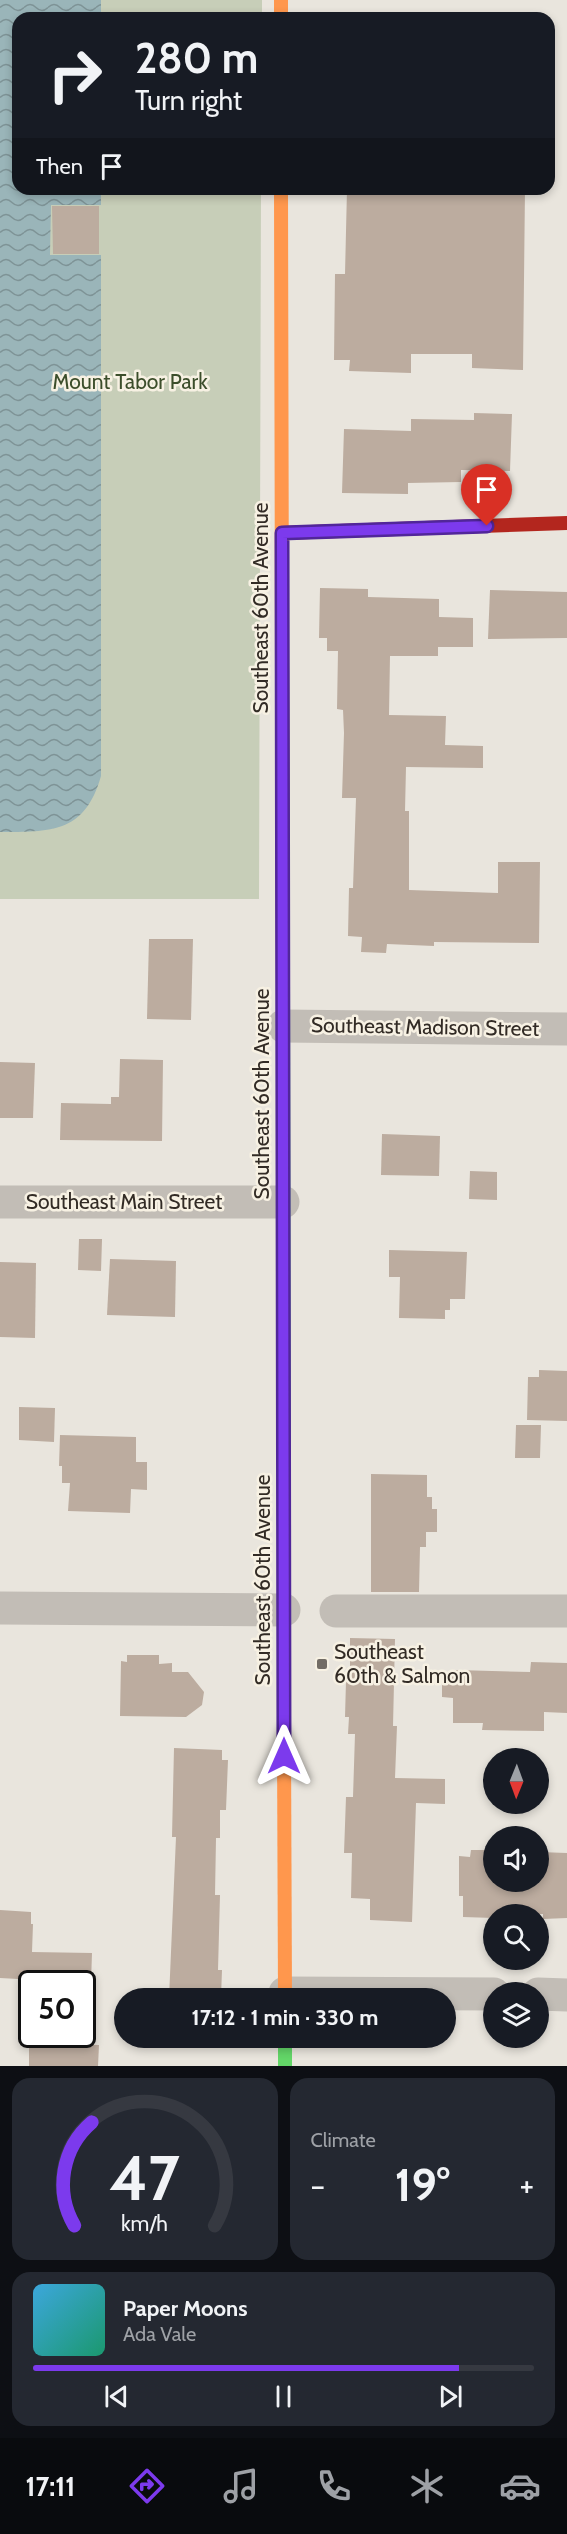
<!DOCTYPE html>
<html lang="en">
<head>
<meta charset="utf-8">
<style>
  :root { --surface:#171b24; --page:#242831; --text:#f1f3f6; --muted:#9ea1a6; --line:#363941; --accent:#7c3aed }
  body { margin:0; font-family:Cabin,sans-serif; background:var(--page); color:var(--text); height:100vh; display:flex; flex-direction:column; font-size:22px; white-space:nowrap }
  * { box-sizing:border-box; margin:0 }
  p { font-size:20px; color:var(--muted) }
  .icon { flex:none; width:33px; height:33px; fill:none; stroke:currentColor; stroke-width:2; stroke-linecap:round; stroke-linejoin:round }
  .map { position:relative; height:2066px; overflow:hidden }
  .details { display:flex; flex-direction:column; gap:12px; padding:12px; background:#0d0f14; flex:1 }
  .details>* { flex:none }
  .hud { position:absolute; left:12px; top:12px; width:543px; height:183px; border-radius:18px; box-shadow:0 3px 9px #0003; background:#171b24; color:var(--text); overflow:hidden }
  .needle { width:39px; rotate:181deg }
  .fabs { position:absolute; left:483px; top:1748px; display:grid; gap:12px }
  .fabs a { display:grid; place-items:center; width:66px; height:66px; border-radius:50%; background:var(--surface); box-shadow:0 3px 9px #0003; font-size:30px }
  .speed { position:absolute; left:18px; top:1970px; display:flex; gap:12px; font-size:30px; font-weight:700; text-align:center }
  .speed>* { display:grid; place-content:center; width:78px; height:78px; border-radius:50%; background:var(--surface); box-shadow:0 3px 9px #0003; line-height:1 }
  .speed .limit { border:3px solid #111; border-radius:9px; background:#fff; color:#111 }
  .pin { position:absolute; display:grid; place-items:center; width:51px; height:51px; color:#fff; margin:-62px -26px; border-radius:50% 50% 50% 0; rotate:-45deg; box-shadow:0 0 6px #0007 }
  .pin .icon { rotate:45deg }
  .me { position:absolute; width:66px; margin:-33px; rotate:0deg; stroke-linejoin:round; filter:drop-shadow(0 0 4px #0008) }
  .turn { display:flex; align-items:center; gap:21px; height:126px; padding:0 24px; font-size:27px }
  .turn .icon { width:78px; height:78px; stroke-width:2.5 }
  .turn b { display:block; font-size:42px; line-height:51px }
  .then { display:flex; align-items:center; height:57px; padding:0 24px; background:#0003; gap:12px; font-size:22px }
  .big { font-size:45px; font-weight:800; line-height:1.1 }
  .details .widget { flex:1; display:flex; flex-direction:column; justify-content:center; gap:9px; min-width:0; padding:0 21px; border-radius:18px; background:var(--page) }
  .details .dial { align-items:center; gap:0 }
  .dial svg { height:156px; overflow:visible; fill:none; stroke:var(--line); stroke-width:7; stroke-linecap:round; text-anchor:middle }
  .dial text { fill:var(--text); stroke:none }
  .song { display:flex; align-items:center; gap:18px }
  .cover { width:72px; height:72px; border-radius:9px; background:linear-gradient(135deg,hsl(200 70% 55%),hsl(160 70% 35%)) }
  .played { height:6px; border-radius:3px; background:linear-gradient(90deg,var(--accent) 85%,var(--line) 85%) }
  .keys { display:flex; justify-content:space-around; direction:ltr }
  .heat { display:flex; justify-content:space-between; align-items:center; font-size:33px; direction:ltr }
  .details .tiles { flex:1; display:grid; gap:12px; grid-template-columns:1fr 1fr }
  .widget:last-child { grid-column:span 2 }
  .trip { position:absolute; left:114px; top:1988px; width:342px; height:60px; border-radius:30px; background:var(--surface); box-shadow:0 3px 9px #0003; font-weight:800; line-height:60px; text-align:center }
  .menu { display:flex; height:96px; justify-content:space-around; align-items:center; background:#090b0e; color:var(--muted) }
  .menu .icon { width:42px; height:42px }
  .menu .active { color:var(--accent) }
  .menu b { font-size:27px; color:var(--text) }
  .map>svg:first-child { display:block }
  .green { fill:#c7ceb8 }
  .water { fill:url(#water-waves) }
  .building { fill:#bcac9f }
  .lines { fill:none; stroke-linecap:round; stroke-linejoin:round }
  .street { stroke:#c2bdb6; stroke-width:33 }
  .fast { stroke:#63d668; stroke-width:14 }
  .slow { stroke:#ff974d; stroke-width:14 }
  .jam { stroke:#b3261e; stroke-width:14 }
  .route-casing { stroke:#51269a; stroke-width:15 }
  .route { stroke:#7c3aed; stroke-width:10 }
  .poi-dot { fill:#726c65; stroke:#f7f1e3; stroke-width:2 }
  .labels { text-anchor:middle; stroke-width:5; stroke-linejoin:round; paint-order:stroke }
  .park-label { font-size:21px; fill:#3c4e2b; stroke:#f7f1e3 }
  .street-label { font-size:21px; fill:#322b25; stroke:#f7f1e3 }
  .poi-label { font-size:21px; fill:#322b25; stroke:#f7f1e3; text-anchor:start }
</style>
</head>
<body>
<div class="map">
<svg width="567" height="2066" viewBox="0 0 567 2066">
  <defs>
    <pattern id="water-waves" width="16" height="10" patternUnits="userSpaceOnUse" patternTransform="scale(1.5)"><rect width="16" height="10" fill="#9ab5b9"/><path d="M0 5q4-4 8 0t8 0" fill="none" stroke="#7e9396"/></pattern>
  </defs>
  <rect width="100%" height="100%" fill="#e9e5dd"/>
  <polygon class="green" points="0,0 262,0 262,18 18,18 18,189 261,189 259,899 0,899"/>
  <path class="water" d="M0,0H101V18H18V189H101V205H51L50,255H101V776C85,833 51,832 0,832Z"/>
  <g class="building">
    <polygon points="347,189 525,189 523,370 472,368 472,354 411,354 411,373 349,371 350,360 334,360 335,274 345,274"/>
    <polygon points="52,206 99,206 99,254 53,254"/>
    <polygon points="474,413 512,414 510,471 461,470 461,482 408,483 408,494 342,493 344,429 411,431 411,419 474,420"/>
    <polygon points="320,588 368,589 368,597 439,599 439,617 473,618 473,647 438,647 438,656 390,656 389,715 446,716 445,745 483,746 483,768 406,767 405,811 409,811 409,890 498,893 498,862 540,862 539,943 434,942 434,946 387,944 386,953 361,952 362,937 348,936 349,888 353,888 356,798 342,798 344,733 343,710 337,709 338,651 327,651 327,638 319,638"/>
    <polygon points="490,590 567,592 567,638 488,639"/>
    <polygon points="149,939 193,939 191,1020 147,1019"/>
    <polygon points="120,1059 163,1060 162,1141 60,1140 61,1103 111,1104 111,1097 119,1097"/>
    <polygon points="0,1062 35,1063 33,1118 0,1118"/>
    <polygon points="382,1134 440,1136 439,1176 381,1175"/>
    <polygon points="470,1171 497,1172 497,1200 469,1199"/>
    <polygon points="79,1239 102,1239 101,1271 78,1270"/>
    <polygon points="389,1250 467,1252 465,1299 450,1299 450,1310 445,1310 445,1319 399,1318 400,1277 389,1277"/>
    <polygon points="110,1259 176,1261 175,1317 107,1315"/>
    <polygon points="0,1262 36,1263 35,1338 0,1337"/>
    <polygon points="539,1370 567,1371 567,1421 527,1420 528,1377 539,1377"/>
    <polygon points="19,1407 55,1408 54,1442 19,1440"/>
    <polygon points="516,1425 541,1425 540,1458 515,1458"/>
    <polygon points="60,1435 136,1437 136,1462 147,1462 147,1490 131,1489 130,1513 68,1511 70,1483 62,1483 62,1466 59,1466"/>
    <polygon points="371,1474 427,1475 427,1497 432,1497 432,1509 437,1509 437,1532 426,1532 426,1547 420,1547 419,1592 371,1592"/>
    <polygon points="350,1638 395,1639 393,1726 397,1726 395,1778 445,1779 445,1804 416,1803 412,1922 370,1920 370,1899 351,1898 352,1853 344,1853 346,1797 353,1797 355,1734 348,1734 349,1717 345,1717 346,1681 350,1681"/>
    <polygon points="127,1655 159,1655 159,1664 172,1663 172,1672 188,1672 204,1692 202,1705 186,1717 120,1716 121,1661 127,1662"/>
    <polygon points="531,1662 567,1663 567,1713 544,1712 544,1731 482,1730 483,1723 453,1723 453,1698 442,1697 442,1674 455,1675 456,1670 530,1672"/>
    <polygon points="174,1748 222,1750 222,1760 228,1760 226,1810 220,1810 220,1838 216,1838 215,1895 220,1895 218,1970 222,1970 221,1997 169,1998 176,1837 172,1837"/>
    <polygon points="471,1850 494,1850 494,1881 538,1881 539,1852 567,1853 567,1918 543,1919 543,1914 494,1914 494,1918 463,1917 463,1896 459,1896 459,1856 470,1857"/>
    <polygon points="0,1910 31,1912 31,1924 33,1924 32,1952 92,1953 91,1983 0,1978"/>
    <polygon points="29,2043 99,2045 98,2066 29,2066"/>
  </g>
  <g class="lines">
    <g class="street">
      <polyline points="283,1026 567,1029"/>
      <polyline points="0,1202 283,1202"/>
      <polyline points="0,1608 284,1610"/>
      <polyline points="336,1611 567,1611"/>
      <polyline points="285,1993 494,1994"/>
      <polyline points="538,1994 567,1995"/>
    </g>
    <g class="fast">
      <polyline points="283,983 284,1453"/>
      <polyline points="285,2037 285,2066"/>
    </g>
    <g class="slow">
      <polyline points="281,0 281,18"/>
      <polyline points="281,189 282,658"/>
      <polyline points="284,1742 285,1998"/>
    </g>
    <g class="jam">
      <polyline points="282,533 567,523"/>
      <polyline points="282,658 283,983"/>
      <polyline points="284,1453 284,1742"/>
    </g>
  </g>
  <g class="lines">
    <g class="route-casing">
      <polyline id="route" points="284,1756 282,533 487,526"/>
    </g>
    <use href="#route" class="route"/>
  </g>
  <rect class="poi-dot" x="316" y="1658" width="12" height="12" rx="3"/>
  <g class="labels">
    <g class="park-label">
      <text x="130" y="389">Mount Tabor Park</text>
    </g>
    <g class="street-label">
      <text transform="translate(261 608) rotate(-90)" y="7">Southeast 60th Avenue</text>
      <text transform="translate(425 1027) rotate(1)" y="7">Southeast Madison Street</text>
      <text transform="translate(262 1094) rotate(-90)" y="7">Southeast 60th Avenue</text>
      <text x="124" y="1209">Southeast Main Street</text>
      <text transform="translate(263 1580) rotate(-90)" y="7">Southeast 60th Avenue</text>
    </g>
    <g class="poi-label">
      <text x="334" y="1659">Southeast<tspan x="334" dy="24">60th &amp; Salmon</tspan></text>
    </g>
  </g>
</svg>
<div class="fabs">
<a><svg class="needle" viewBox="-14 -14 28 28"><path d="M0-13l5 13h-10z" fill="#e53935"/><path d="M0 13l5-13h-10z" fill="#9ea1a6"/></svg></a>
<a><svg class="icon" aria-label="sound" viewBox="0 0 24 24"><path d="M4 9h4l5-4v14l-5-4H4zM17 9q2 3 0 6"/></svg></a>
<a><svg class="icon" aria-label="search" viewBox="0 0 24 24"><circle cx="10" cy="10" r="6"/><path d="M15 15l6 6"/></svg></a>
<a><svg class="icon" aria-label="layers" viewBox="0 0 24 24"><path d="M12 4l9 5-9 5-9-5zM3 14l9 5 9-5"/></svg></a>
</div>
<div class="speed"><div class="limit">50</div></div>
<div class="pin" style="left:487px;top:526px;background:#d93025"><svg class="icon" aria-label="arrive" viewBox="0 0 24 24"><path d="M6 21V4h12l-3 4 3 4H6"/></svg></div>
<svg class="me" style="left:284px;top:1756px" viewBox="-20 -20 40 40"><path d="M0-17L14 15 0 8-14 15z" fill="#7c3aed" stroke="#fff" stroke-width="4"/></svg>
<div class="trip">17:12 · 1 min · 330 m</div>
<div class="hud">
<div class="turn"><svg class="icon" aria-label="right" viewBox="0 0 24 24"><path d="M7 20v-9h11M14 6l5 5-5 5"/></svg><div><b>280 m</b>Turn right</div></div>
<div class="then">Then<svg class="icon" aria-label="arrive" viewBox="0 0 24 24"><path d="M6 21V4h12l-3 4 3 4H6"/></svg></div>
</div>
</div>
<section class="details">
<div class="tiles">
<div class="widget dial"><svg viewBox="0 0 100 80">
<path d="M14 69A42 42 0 1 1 86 69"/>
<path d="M14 69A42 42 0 0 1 23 16" stroke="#7c3aed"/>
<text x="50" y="56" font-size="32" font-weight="700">47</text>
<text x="50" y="72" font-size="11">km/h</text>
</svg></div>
<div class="widget"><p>Climate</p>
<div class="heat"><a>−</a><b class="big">19°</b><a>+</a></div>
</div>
<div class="widget">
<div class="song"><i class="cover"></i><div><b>Paper Moons</b><p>Ada Vale</p></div></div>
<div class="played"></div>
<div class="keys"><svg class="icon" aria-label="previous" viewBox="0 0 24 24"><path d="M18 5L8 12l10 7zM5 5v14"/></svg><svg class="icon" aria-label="pause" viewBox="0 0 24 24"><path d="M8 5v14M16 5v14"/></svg><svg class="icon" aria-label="next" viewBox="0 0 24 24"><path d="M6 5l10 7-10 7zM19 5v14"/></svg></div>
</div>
</div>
</section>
<nav class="menu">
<b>17:11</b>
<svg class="icon active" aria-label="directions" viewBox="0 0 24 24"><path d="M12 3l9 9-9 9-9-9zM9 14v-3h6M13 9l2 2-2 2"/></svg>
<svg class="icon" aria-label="music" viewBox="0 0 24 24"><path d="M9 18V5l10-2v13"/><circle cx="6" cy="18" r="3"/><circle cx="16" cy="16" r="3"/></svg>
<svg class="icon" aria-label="phone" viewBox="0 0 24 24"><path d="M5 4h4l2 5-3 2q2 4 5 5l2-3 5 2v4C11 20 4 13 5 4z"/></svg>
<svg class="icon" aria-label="climate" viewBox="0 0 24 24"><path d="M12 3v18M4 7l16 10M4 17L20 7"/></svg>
<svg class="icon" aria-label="car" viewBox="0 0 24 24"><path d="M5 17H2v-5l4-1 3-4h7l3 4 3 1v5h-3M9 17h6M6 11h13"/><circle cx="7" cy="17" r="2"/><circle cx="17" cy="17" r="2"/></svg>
</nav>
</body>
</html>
